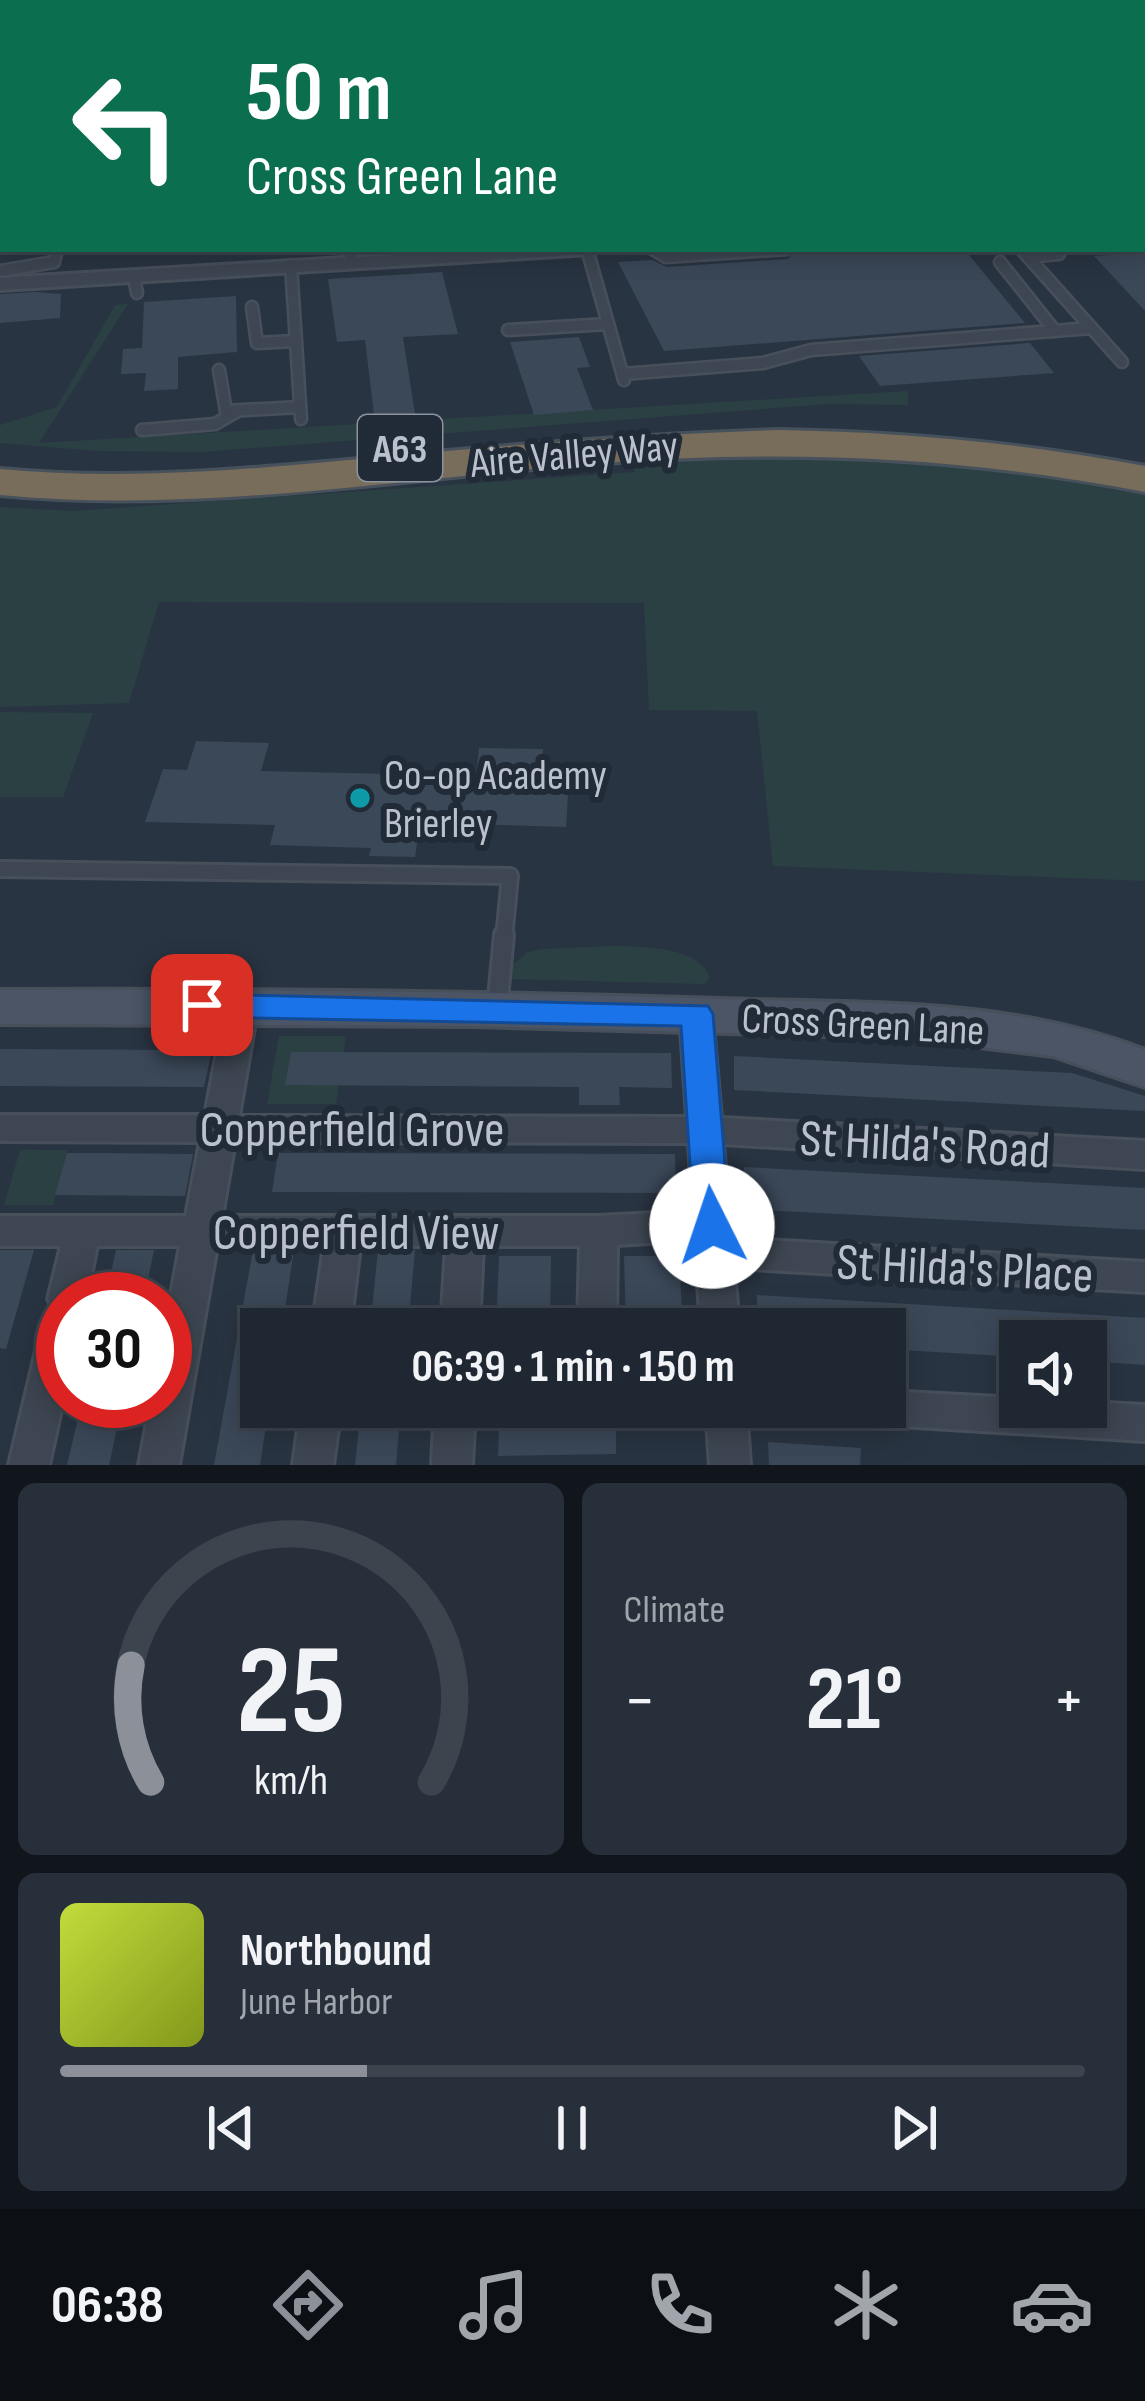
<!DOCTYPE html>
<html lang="en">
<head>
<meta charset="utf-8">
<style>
  :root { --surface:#1f2732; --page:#272f3a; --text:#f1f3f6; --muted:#a1a5ac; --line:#3c444d; --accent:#8c9099 }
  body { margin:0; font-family:"Sofia Sans Condensed",sans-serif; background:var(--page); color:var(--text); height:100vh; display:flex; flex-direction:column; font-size:45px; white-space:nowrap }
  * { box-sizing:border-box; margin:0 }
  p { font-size:39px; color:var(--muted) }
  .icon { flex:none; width:66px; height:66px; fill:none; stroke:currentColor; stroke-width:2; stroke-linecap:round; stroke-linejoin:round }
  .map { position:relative; height:1465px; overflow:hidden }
  .drawer { display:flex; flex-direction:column; gap:18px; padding:18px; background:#11151c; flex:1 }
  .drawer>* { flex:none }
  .banner { position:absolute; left:0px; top:0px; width:1146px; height:252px; box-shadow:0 6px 30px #0003,0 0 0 3px var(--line); background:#0b6e4f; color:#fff; overflow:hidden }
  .fabs { position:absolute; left:999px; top:1320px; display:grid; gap:24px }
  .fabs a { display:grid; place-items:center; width:108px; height:108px; border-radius:0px; background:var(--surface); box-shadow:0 6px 30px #0003,0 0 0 3px var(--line); font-size:60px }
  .speed { position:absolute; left:36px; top:1272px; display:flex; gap:24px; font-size:60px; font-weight:700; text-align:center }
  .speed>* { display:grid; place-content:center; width:156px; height:156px; border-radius:50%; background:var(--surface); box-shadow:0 6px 30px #0003,0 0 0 3px var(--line); line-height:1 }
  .speed .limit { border:18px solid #d22; background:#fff; color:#111 }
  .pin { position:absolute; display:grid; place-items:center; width:102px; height:102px; color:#fff; margin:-51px; border-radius:24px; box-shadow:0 6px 18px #0006 }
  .me { position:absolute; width:132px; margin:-66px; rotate:356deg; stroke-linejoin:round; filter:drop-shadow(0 0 9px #0008) }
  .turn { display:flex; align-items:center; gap:42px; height:252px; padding:0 48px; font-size:54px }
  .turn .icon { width:156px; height:156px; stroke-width:2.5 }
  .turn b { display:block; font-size:84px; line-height:102px }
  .big { font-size:90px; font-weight:700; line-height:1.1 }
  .drawer .card { flex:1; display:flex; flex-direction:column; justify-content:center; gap:18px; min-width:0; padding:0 42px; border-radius:18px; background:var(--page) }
  .drawer .dial { align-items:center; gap:0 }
  .dial svg { height:312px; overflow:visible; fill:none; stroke:var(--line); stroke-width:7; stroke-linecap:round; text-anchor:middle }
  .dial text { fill:var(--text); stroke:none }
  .song { display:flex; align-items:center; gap:36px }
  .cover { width:144px; height:144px; border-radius:18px; background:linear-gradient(135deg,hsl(70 70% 55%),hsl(70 70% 35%)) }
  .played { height:12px; border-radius:6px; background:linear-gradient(90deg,var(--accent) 30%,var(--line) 30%) }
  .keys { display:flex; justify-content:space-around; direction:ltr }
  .heat { display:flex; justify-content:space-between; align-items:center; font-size:66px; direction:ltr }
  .drawer .tiles { flex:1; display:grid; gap:18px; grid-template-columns:1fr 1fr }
  .card:last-child { grid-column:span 2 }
  .trip { position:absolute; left:240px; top:1308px; width:666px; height:120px; border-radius:0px; background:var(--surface); box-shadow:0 6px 30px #0003,0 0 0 3px var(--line); font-weight:700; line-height:120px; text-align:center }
  .tab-bar { display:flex; height:192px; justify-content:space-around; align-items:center; background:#0c1014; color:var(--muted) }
  .tab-bar .icon { width:84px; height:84px }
  .tab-bar .active { color:var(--accent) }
  .tab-bar b { font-size:54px; color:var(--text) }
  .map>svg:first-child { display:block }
  .green { fill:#2b4043 }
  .building { fill:#3b4858 }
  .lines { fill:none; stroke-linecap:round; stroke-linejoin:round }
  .lane-far3-casing { stroke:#474f5b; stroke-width:10 }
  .lane-far2-casing { stroke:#474f5b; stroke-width:15 }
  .lane-far1-casing { stroke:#474f5b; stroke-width:20 }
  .lane-casing { stroke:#474f5b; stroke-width:24 }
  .street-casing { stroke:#474f5b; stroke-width:6 }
  .secondary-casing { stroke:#474f5b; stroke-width:6 }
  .highway-casing { stroke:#47515c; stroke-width:6 }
  .lane-far3 { stroke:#3d4652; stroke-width:8 }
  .lane-far2 { stroke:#3d4652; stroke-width:10 }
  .lane-far1 { stroke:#3d4652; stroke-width:14 }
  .lane { stroke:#3d4652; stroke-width:18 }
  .street { fill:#3d4652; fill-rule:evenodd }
  .secondary { fill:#4b5565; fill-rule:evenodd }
  .highway { fill:#786c5a; fill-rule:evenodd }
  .route { fill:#1a73e8; stroke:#114b97; stroke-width:3 }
  .culture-dot { fill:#0f9aa8; stroke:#212a37; stroke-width:4.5 }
  .labels { text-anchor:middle; stroke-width:12; stroke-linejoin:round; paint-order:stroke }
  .shield { fill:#212a37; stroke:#8c949f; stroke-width:3 }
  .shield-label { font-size:39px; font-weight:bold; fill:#bac1cc }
  .street-label { font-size:42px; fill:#bac1cc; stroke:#212a37 }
  .poi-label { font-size:42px; fill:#bac1cc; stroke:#212a37; text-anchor:start }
  .near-street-label { font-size:51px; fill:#bac1cc; stroke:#212a37 }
</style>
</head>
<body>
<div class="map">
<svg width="1145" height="1465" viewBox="0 0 1145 1465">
  <rect width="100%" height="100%" fill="#293442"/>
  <g class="green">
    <polygon points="128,304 39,443 908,391 908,405 828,404 202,452 99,451 0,443 0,425 57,407 115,305"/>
    <polygon points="837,454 999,467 1145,493 1145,881 773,866 757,711 649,710 644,603 159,602 129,703 0,707 0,507 74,511 634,472 636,465 689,458"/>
    <polygon points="0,712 93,713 63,797 0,797"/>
    <path d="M541,949C581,949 697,933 710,978L704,984L508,979L509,968L528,952Z"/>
    <polygon points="279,1036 346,1036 336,1104 267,1104"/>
    <polygon points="20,1150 68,1150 53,1205 4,1205"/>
  </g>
  <g class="building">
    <polygon points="815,249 964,249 1025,323 664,351 618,262 652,260 667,267 788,259 796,250"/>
    <polygon points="1145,253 1145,311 1094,256"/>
    <polygon points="442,272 458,334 403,337 416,420 375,423 365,340 337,342 328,279"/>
    <polygon points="35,292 61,294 60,318 0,323 0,294"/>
    <polygon points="236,296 237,352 178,357 178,389 144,391 146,373 121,374 123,349 142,348 144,302"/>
    <polygon points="579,337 590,367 577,368 593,410 534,415 510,342"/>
    <polygon points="1030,343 1054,373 880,386 859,356"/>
    <polygon points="196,741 269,743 261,771 476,776 479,748 543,749 541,778 569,779 566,827 463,824 463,818 421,817 415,857 369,856 371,848 270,845 275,825 145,822 163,769 187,770"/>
    <polygon points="0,1049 180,1050 212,1050 204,1087 0,1086"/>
    <polygon points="291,1052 671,1053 672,1088 619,1087 620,1105 579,1105 579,1087 285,1085"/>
    <polygon points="734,1056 1072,1073 1145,1096 1145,1111 734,1090"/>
    <polygon points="67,1153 97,1153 193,1154 185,1196 55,1195"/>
    <polygon points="278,1153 675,1154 676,1193 272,1192"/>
    <polygon points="744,1167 1145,1188 1145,1230 744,1209"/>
    <polygon points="0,1250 34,1250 6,1349 0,1348"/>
    <polygon points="116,1250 154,1250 144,1299 105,1299"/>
    <polygon points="253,1250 294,1250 282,1329 261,1329 261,1407 269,1407 260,1465 214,1465"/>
    <polygon points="378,1250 415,1250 408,1329 370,1329"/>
    <polygon points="499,1256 551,1256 550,1329 496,1329"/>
    <polygon points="624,1256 679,1256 683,1329 626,1329"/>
    <polygon points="757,1295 1145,1318 1145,1365 1086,1361 1086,1341 1020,1341 1020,1357 885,1349 885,1329 757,1329"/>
    <polygon points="82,1401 123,1401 109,1465 67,1465"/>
    <polygon points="361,1407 401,1407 396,1465 355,1465"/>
    <polygon points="500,1407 616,1407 616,1454 498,1456"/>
    <polygon points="768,1442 861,1448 860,1465 769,1465"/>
  </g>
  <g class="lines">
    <g class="lane-far3-casing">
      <g id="lane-far3">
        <polyline points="1087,0 1091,3"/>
        <polyline points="1002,1 1024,0"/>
        <polyline points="569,3 637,0"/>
      </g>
    </g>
    <g class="lane-far2-casing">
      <g id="lane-far2">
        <polyline points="349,249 351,262"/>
        <polyline points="587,249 624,380"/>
        <polyline points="653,249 666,257 787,249"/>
        <polyline points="1021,249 1122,362"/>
        <polyline points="1028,257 1059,254 1061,249"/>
        <polyline points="1000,262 1055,331"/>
        <polyline points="291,265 301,419"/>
        <polyline points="0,271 54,262 57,249"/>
        <polyline points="134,277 137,293"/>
        <polyline points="252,307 257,343 296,341"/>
        <polyline points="508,330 608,324"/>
        <polyline points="219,370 226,411 300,407"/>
        <polyline points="623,374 763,363 811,350 1091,328"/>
        <polyline points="142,430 215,424 236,412"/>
      </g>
    </g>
    <g class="lane-far1-casing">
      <polyline id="lane-far1" points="0,869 510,876 504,938"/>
    </g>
    <g class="lane-casing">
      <polyline id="lane" points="497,1009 504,935"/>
    </g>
    <g class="street-casing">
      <g id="street">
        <polygon points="621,0 635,0 637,3 623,3"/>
        <polygon points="1112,0 1130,0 1132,3 1115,3"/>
        <rect x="1143" y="8" width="2" height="9"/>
        <rect x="1143" y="209" width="2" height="10"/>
        <polygon points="498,249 599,249 590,254 0,290 0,278"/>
        <path d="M242,994L253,997L258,1005L239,1116L687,1117L680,1014L685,1006L696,1002L707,1006L712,1014L721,1118L1145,1141V1169L723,1144L731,1238L1145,1262V1292L734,1268L739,1329H701L695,1240L617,1245L616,1329H578L580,1246H483L479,1329H441L446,1246H360L350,1329H312L324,1246H217L179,1465H139L151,1401H165V1327L180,1246H97L86,1299H63V1401L49,1465H9L44,1317L51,1305L48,1299L61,1246H0V1216H186L200,1142L0,1141V1115H205L226,1005L231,997ZM235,1142L689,1143L693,1211L599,1216H222Z"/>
        <polygon points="885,1391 1020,1398 1020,1407 1086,1407 1086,1402 1145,1405 1145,1441 868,1424 854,1419 848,1407 885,1407"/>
        <polygon points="301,1407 341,1407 333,1465 293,1465"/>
        <polygon points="435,1407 475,1407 472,1465 432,1465"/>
        <polygon points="706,1407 746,1407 750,1465 710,1465"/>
      </g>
    </g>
    <g class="secondary-casing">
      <path id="secondary" d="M0,990C241,989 481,991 721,999C864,1004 1009,997 1145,1050V1087L1053,1056L906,1038L474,1026L0,1024Z"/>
    </g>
    <g class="highway-casing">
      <path id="highway" d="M778,430C903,432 1023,443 1145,466V492C961,456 779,449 591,464C395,479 197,514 0,495V469C138,482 274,467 412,454C534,443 656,434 778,430Z"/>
    </g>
    <use href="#lane-far3" class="lane-far3"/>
    <use href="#lane-far2" class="lane-far2"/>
    <use href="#lane-far1" class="lane-far1"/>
    <use href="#lane" class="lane"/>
    <use href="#street" class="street"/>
    <use href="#secondary" class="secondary"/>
    <use href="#highway" class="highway"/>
  </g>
  <polygon class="route" points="202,994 708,1006 713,1014 730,1226 725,1236 712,1240 699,1236 694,1226 681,1026 202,1017 190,1013 186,1005 190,997"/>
  <circle class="culture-dot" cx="360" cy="798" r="12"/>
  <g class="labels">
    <rect class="shield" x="358" y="415" width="84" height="66" rx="9"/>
    <g class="shield-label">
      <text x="400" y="462">A63</text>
    </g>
    <g class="street-label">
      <text transform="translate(574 453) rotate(-5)" y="15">Aire Valley Way</text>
      <text transform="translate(863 1023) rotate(3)" y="15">Cross Green Lane</text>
    </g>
    <g class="poi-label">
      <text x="384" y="789">Co-op Academy<tspan x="384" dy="48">Brierley</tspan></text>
    </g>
    <g class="near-street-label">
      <text x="352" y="1146">Copperfield Grove</text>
      <text transform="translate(925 1143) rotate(3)" y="18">St Hilda's Road</text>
      <text x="356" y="1249">Copperfield View</text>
      <text transform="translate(965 1267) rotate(3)" y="18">St Hilda's Place</text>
    </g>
  </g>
</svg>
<div class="fabs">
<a><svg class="icon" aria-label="sound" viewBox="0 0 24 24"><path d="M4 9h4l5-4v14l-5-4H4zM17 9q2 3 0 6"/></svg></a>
</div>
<div class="speed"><div class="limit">30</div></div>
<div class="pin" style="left:202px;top:1005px;background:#d93025"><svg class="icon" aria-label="arrive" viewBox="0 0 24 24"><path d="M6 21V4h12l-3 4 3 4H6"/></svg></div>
<svg class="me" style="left:712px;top:1226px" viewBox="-20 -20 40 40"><circle r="19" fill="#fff"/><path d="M0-13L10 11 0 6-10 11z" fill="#1a73e8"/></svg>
<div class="trip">06:39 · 1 min · 150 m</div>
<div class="banner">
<div class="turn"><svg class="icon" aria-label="left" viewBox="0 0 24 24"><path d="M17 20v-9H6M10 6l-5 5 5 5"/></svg><div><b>50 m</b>Cross Green Lane</div></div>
</div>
</div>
<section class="drawer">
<div class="tiles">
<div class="card dial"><svg viewBox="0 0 100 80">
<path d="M14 69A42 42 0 1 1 86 69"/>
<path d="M14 69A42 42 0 0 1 9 39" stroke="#8c9099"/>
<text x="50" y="56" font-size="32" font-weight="700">25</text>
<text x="50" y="72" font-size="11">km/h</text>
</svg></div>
<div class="card"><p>Climate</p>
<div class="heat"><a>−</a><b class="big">21°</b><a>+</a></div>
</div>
<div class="card">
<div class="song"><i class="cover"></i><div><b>Northbound</b><p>June Harbor</p></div></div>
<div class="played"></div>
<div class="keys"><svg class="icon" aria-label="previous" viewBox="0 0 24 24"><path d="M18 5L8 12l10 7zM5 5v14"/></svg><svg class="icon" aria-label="pause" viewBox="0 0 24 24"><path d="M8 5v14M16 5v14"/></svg><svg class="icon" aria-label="next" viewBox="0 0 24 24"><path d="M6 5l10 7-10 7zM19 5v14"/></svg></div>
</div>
</div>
</section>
<nav class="tab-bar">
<b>06:38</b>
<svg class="icon active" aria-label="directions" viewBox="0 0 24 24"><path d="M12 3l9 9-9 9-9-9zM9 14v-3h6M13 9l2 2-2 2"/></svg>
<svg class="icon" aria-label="music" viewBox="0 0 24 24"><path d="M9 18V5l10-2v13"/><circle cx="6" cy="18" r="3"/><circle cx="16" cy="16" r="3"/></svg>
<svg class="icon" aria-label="phone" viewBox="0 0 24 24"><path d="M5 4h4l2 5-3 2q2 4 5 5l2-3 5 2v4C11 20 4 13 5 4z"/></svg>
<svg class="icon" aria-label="climate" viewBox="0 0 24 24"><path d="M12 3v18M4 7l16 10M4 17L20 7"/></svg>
<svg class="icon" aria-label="car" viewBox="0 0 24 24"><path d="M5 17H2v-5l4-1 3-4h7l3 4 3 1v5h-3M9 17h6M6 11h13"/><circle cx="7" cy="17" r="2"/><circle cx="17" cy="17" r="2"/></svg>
</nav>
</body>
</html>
